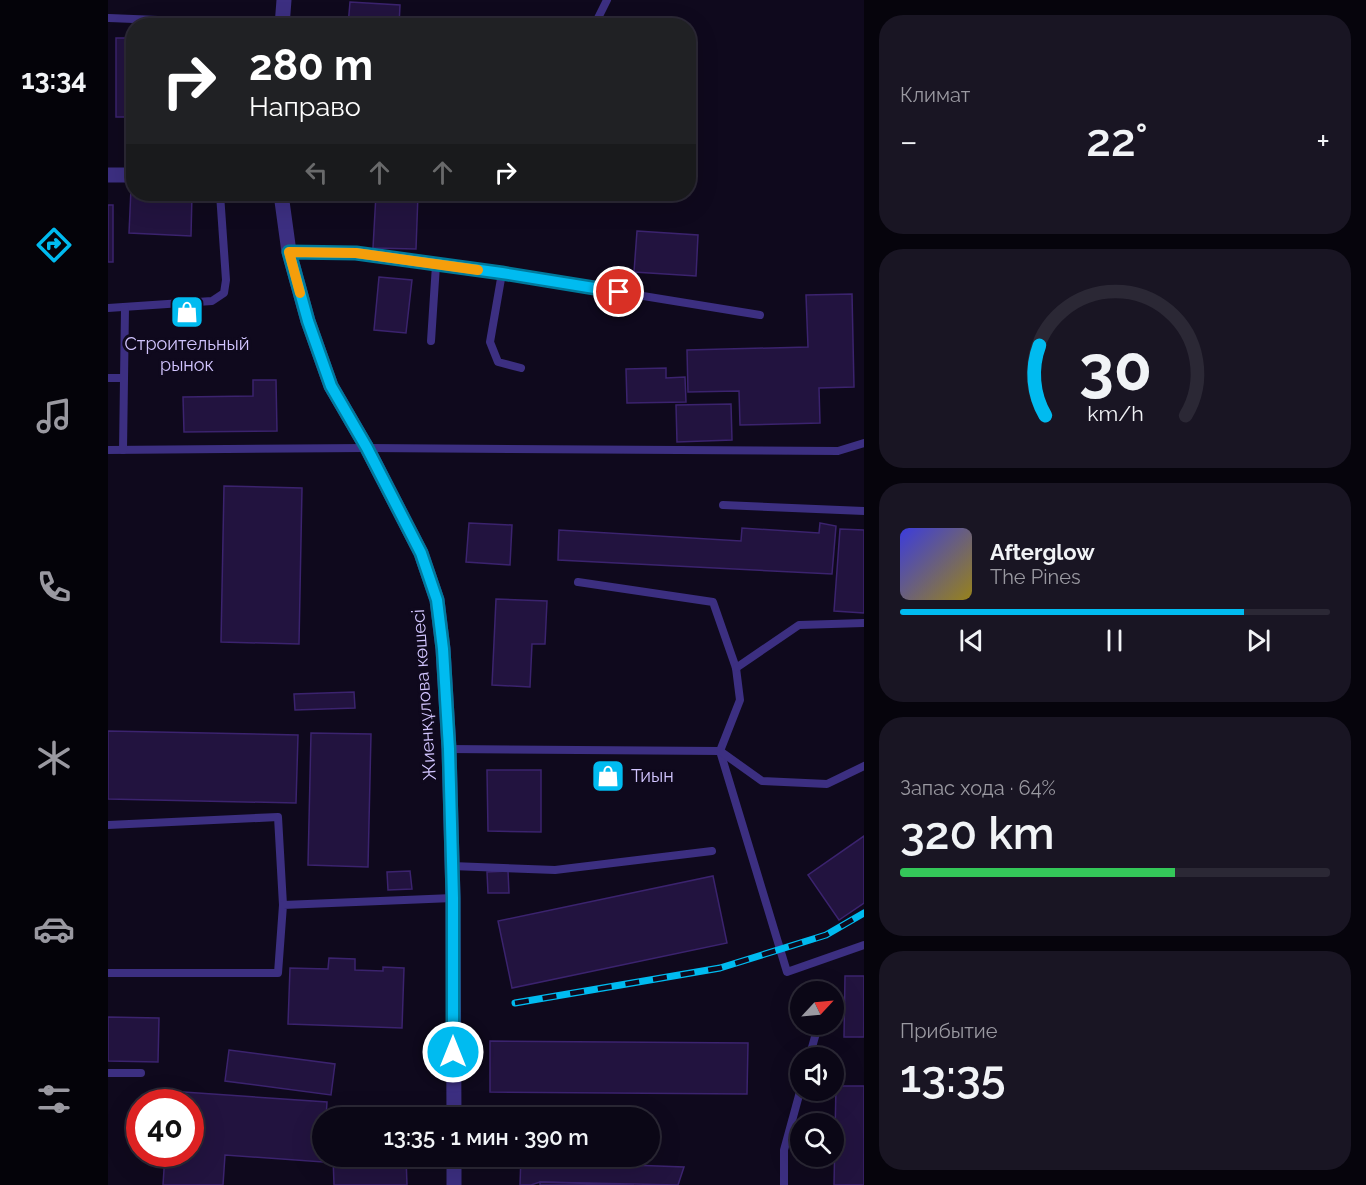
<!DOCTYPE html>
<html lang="ru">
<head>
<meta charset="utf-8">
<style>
  :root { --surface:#0b0716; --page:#191523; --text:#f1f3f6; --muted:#9a99a1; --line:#2b2835; --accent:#00bbf0 }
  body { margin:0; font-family:Raleway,sans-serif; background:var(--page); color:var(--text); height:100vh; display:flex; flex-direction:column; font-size:22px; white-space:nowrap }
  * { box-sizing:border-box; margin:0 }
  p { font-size:20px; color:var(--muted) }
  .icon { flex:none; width:33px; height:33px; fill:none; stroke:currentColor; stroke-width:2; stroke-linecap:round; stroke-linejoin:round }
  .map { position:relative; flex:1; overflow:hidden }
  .panel { display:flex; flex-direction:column; gap:15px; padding:15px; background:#06040c; width:502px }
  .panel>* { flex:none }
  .banner { position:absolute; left:18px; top:18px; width:570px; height:183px; border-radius:24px; box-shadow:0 6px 24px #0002,0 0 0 2px var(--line); background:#202124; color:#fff; overflow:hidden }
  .needle { width:39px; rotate:64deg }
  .tools { position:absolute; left:682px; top:981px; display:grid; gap:12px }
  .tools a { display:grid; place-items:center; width:54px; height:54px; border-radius:50%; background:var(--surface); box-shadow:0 6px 24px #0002,0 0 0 2px var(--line); font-size:30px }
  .speed { position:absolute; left:18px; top:1089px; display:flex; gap:12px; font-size:30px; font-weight:700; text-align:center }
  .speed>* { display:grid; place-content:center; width:78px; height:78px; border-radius:50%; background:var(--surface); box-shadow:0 6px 24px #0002,0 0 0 2px var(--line); line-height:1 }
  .speed .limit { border:9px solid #d22; background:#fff; color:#111 }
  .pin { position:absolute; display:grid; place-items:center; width:51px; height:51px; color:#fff; margin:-26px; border:3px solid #fff; border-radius:50%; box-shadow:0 2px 6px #0007 }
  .me { position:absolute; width:66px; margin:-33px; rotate:0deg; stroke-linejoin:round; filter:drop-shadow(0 0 4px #0008) }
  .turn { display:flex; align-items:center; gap:21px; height:126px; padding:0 24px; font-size:27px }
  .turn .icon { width:78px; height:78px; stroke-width:2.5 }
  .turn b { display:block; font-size:42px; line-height:51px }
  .lanes { display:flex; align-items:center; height:57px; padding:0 24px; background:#0003; justify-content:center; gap:30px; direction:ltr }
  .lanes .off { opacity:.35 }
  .big { font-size:45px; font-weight:600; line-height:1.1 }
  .panel .widget { flex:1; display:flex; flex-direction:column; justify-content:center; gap:9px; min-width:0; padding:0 21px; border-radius:24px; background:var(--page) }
  .panel .dial { align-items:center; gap:0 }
  .dial svg { height:156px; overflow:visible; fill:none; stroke:var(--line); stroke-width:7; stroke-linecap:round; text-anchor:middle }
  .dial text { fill:var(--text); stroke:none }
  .song { display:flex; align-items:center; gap:18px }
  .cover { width:72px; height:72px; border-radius:9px; background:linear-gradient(135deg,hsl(240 70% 55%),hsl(50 70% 35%)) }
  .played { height:6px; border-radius:3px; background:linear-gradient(90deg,var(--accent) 80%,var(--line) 80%) }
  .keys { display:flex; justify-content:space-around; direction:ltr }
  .heat { display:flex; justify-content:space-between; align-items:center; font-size:33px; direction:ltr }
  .charge { height:9px; border-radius:4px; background:linear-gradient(90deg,#34c759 64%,var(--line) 0) }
  .trip { position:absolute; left:204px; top:1107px; width:348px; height:60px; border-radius:30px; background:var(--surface); box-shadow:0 6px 24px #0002,0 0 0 2px var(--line); font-weight:600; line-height:60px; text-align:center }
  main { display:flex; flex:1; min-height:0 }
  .tab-bar { display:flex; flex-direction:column; width:108px; justify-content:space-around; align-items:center; background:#040309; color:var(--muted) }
  .tab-bar .icon { width:42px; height:42px }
  .tab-bar .active { color:var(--accent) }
  .tab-bar b { font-size:27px; color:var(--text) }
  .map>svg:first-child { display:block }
  .building { fill:#22133f; stroke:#3b236e; stroke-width:1.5 }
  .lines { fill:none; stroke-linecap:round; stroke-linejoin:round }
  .service { stroke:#3c2f81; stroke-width:8 }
  .minor { stroke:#3c2f81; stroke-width:15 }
  .tertiary { stroke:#3c2f81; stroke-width:15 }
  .rail-casing { stroke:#00bbf0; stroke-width:7 }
  .rail { stroke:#0f091d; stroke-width:4.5; stroke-dasharray:14; stroke-linecap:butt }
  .route-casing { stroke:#007a9c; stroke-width:15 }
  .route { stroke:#00bbf0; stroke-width:10 }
  .slow { stroke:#f59e0b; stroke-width:10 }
  .labels { text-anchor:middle; stroke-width:6; stroke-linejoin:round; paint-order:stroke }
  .poi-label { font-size:18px; fill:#d2c5ff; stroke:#0f091d }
  .street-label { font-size:18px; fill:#d2c5ff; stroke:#0f091d }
</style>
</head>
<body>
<main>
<nav class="tab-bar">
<b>13:34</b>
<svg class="icon active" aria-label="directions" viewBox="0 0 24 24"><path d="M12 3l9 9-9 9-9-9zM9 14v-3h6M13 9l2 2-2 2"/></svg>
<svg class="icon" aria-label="music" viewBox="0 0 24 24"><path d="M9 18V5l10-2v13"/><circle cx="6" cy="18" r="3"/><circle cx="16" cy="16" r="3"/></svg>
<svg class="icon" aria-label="phone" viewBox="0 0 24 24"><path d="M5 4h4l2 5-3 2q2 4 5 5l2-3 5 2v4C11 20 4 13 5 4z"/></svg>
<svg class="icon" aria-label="climate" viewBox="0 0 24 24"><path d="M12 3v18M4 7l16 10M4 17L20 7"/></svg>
<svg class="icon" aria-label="car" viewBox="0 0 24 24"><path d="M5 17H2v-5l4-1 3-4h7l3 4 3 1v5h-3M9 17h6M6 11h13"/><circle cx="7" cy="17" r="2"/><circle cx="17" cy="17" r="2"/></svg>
<svg class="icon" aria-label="filters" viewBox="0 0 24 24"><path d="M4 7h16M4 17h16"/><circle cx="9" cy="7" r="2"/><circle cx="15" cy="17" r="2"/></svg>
</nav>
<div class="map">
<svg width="756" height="1185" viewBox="0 0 756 1185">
  <rect width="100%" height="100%" fill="#0f091d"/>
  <g class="building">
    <polygon points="242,2 292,5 291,26 240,26"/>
    <rect x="8" y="38" width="18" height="79"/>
    <polygon points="23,189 26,189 26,194 84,194 83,236 21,233"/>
    <polygon points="268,194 310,194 308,249 265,248"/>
    <rect x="0" y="205" width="5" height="57"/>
    <polygon points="529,231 590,235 588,276 526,272"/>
    <polygon points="271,277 304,280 298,333 266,330"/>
    <polygon points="744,294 746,387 711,388 712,423 632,425 631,391 580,392 579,350 700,347 698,295"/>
    <polygon points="558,368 558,378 577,377 578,402 519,403 518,369"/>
    <polygon points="145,380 168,380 169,431 76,432 75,397 145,396"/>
    <polygon points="623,404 624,440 569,442 568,405"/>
    <polygon points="116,486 194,488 191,644 113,642"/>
    <polygon points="361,523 404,525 402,565 358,562"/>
    <polygon points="712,523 728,526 724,574 450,560 451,530 633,541 634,528 711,533"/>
    <polygon points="732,529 756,530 756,613 726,611"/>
    <polygon points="388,599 439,601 437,644 424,644 422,687 384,685"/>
    <polygon points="246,692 247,708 187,710 186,694"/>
    <polygon points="0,731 190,735 188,803 0,799"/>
    <polygon points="203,733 263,734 260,867 200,865"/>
    <polygon points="379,770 433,770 433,832 380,831"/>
    <polygon points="756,836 756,903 731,920 700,875"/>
    <polygon points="302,871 304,889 280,890 279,872"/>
    <polygon points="400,871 401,893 380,893 379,872"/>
    <polygon points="605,876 619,943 404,988 390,921"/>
    <polygon points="221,958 247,959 247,970 275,971 275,967 296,968 294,1028 180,1024 182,968 220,969"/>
    <polygon points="737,976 756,976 756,1037 736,1037"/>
    <polygon points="0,1017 51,1018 50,1062 0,1061"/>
    <polygon points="382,1041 640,1043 639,1094 382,1092"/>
    <polygon points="121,1050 227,1064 223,1095 117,1081"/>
    <polygon points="728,1086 756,1086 756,1185 726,1185"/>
    <polygon points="61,1091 219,1102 218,1118 214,1118 215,1162 117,1155 115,1185 55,1185 57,1154 82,1154 82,1102 60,1102"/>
    <polygon points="225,1156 298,1156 299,1185 226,1185"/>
    <polygon points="413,1156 443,1156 442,1162 576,1167 570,1185 432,1182 423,1185 412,1185"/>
    <polygon points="432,1182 526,1185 432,1185"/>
  </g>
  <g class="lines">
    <g class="service">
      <polyline points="1,18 174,25"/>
      <polyline points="486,26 499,0"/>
      <polyline points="181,252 248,253 394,273 652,315"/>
      <polyline points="394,273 382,342 390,362 413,368"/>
      <polyline points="0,308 104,301 116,293 118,280 112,194"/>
      <polyline points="323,341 328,265"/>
      <polyline points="0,378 16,378"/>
      <polyline points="0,450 259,448 730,451 756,443"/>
      <polyline points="15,450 17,308"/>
      <polyline points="615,505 756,511"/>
      <polyline points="470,582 605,602 628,668 632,700 612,751 679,972 756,945"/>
      <polyline points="628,668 691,625 756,623"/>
      <polyline points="341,749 612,751 654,781 719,784 756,766"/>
      <polyline points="0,825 170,817 175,905"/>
      <polyline points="344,866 447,870 604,851"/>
      <polyline points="0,973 170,973 175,905 345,898"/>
      <polyline points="701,1058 710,1026"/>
      <polyline points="0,1073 33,1073"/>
      <polyline points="676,1185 676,1150 693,1088"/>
    </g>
    <polyline class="minor" points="0,175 26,175"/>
    <g class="tertiary">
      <polyline points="174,26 176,0"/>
      <polyline points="173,194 181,252 200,321 223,386 259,448 313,553 329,600 335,649 341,749 345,898 346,1118"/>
      <polyline points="346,1156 346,1185"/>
    </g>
    <g class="rail-casing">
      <polyline id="rail" points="407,1003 612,968 718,935 756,913"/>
    </g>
    <use href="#rail" class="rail"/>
  </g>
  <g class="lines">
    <g class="route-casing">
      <polyline id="route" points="345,1052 345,898 341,749 335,649 329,600 313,553 259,448 223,386 200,321 181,252 248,253 394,273 511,292"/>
    </g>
    <use href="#route" class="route"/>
    <polyline class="slow" points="192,293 181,252 248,253 370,270"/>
  </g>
  <defs>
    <g id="shop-square" transform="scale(1.725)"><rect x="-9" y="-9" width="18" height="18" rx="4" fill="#00bbf0" stroke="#0f091d"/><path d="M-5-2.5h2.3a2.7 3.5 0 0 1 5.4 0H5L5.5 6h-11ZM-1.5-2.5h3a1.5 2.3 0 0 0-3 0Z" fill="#fff"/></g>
  </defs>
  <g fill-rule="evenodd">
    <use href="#shop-square" x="79" y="312"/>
    <use href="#shop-square" x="500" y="776"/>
  </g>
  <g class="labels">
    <g class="poi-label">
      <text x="79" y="350">Строительный<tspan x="79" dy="21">рынок</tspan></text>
      <text x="523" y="782" text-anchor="start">Тиын</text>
    </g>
    <g class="street-label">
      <text transform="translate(316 695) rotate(-94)" y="6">Жиенқұлова көшесі</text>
    </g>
  </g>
</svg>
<div class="tools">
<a><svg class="needle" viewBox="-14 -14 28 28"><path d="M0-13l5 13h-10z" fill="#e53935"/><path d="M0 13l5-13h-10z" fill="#9a99a1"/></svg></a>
<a><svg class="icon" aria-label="sound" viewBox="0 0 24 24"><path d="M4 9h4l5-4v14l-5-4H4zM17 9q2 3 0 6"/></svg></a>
<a><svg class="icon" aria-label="search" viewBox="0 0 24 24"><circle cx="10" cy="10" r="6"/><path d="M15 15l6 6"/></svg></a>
</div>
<div class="speed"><div class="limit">40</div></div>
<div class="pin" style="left:511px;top:292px;background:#d93025"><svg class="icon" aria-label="arrive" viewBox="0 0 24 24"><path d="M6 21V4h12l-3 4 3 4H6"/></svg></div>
<svg class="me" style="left:345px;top:1052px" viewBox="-20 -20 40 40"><circle r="17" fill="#00bbf0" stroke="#fff" stroke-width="3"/><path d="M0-11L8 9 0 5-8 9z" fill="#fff"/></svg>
<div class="trip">13:35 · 1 мин · 390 m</div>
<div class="banner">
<div class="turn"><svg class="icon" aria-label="right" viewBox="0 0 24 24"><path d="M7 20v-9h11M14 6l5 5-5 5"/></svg><div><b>280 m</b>Направо</div></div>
<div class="lanes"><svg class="icon off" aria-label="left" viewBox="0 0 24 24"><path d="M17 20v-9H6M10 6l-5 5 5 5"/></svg><svg class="icon off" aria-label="ahead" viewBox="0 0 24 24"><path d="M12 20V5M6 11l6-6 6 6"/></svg><svg class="icon off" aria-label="ahead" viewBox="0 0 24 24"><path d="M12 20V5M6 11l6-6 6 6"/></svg><svg class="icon" aria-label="right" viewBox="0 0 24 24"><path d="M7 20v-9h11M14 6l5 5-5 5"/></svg></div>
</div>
</div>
<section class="panel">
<div class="widget"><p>Климат</p>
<div class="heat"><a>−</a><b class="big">22°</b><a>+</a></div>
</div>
<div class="widget dial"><svg viewBox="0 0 100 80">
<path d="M14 69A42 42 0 1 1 86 69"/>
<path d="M14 69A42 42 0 0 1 11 33" stroke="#00bbf0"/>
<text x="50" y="56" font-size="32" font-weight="700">30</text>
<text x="50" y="72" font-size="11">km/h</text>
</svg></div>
<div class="widget">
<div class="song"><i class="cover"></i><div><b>Afterglow</b><p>The Pines</p></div></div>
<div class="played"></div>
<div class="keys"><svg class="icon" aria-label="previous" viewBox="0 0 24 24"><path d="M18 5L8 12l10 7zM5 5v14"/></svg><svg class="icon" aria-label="pause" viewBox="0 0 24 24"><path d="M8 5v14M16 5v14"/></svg><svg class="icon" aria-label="next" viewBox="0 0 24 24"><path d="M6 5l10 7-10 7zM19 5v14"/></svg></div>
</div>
<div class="widget"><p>Запас хода · 64%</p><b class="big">320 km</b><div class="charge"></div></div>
<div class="widget"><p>Прибытие</p><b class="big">13:35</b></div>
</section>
</main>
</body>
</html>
